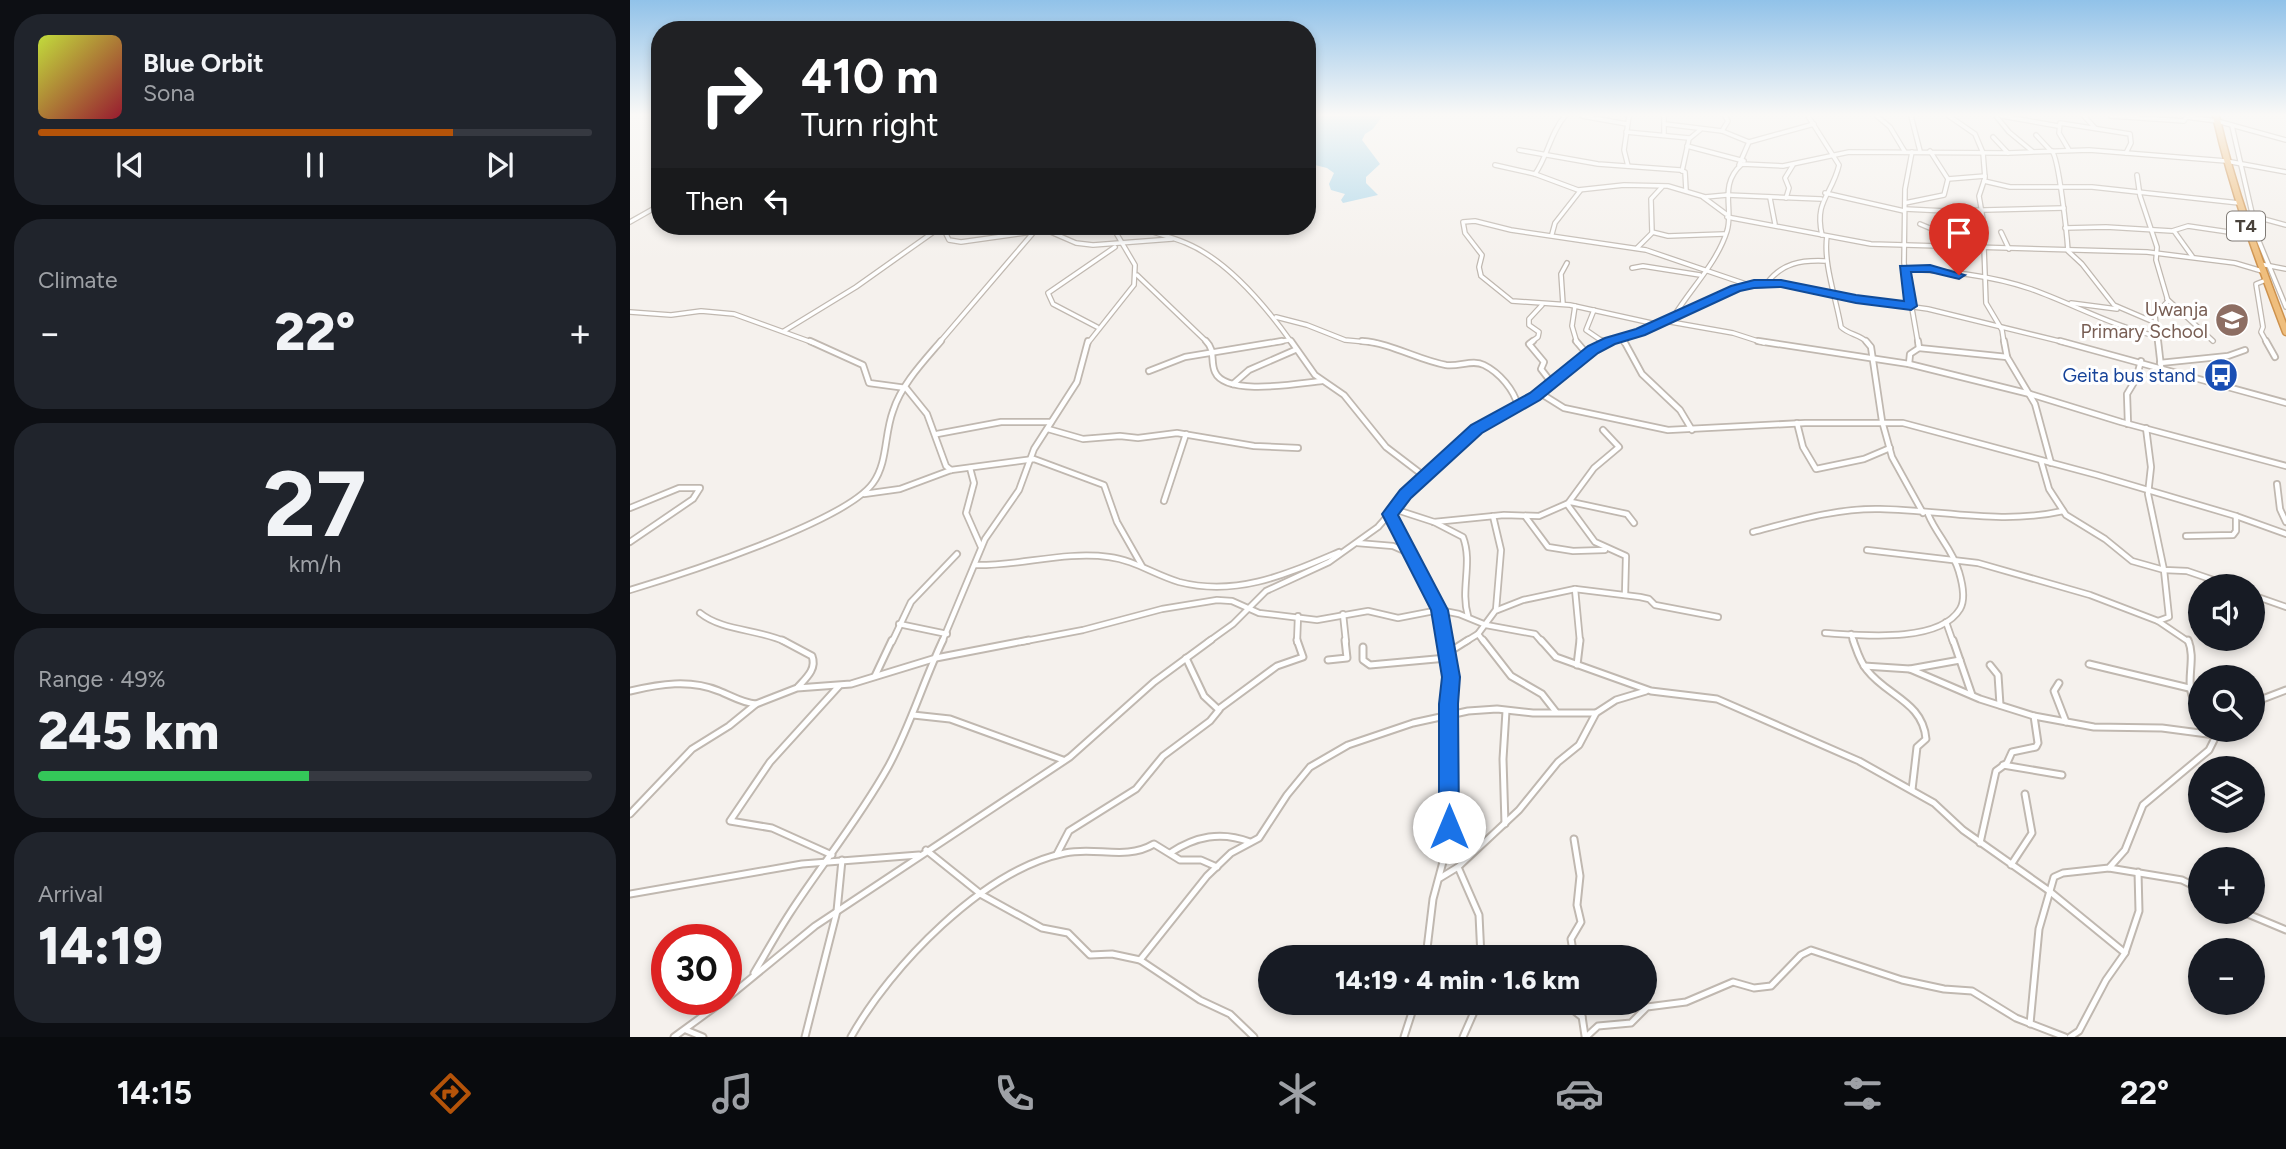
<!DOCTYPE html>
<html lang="en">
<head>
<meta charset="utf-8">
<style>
  :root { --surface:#171b24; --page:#20242c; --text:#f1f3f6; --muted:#9ea1a6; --line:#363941; --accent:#b45309 }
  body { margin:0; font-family:Figtree,sans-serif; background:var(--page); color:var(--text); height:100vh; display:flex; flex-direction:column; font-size:26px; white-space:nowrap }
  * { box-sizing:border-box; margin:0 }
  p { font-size:23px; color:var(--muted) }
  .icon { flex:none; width:38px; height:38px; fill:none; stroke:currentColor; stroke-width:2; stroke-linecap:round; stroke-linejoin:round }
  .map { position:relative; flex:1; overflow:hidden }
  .panel { display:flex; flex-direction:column; gap:14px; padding:14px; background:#0d0f14; width:630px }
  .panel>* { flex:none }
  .guide { position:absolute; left:21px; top:21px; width:665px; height:214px; border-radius:28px; box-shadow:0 4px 10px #0003; background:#202124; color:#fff; overflow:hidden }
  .tools { position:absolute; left:1558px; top:574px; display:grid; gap:14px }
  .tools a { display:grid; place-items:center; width:77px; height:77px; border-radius:50%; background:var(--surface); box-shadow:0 4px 10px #0003; font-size:35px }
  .speed { position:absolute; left:21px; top:924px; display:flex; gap:14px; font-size:35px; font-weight:700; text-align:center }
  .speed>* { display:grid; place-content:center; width:91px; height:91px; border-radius:50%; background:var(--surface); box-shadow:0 4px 10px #0003; line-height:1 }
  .speed .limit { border:10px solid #d22; background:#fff; color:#111 }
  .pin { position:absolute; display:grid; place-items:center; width:60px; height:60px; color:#fff; margin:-72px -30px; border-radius:50% 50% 50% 0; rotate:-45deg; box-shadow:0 0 7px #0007 }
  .pin .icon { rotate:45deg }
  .me { position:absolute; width:77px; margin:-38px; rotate:0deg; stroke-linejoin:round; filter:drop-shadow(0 0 5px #0008) }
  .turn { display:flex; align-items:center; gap:24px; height:147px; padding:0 35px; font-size:32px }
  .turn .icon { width:91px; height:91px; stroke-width:2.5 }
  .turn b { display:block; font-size:49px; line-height:60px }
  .then { display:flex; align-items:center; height:66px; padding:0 35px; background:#0003; gap:14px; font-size:26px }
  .big { font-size:52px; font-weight:800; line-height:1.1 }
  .panel .widget { flex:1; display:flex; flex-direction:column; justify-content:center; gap:10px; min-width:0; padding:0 24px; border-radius:28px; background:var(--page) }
  .panel .dial { align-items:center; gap:0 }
  .dial b { font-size:91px; line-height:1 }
  .song { display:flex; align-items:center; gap:21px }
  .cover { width:84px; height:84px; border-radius:10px; background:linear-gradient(135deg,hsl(70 70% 55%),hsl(350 70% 35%)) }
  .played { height:7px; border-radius:4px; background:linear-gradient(90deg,var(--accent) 75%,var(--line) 75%) }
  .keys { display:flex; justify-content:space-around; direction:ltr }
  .heat { display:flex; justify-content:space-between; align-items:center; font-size:38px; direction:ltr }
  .charge { height:10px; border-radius:5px; background:linear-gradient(90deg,#34c759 49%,var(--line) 0) }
  .trip { position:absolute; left:628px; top:945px; width:399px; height:70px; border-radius:35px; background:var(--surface); box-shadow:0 4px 10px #0003; font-weight:800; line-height:70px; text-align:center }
  .dock { display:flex; height:112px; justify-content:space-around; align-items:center; background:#090b0e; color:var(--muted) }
  .dock .icon { width:49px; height:49px }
  .dock .current { color:var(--accent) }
  .dock b { font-size:32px; color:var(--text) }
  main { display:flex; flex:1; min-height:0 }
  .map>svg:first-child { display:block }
  .water { fill:#b0d8ea }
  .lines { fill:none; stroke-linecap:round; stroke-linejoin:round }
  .street-far2-casing { stroke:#c0b8b0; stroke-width:6 }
  .street-far1-casing { stroke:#c0b8b0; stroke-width:8 }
  .street-casing { stroke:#c0b8b0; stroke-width:9 }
  .highway-casing { stroke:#ce924d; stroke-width:9 }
  .street-far2 { stroke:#fff; stroke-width:3.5 }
  .street-far1 { stroke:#fff; stroke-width:4.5 }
  .street { stroke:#fff; stroke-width:5 }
  .highway { stroke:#efbe7d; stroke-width:6 }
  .route { fill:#1a73e8; stroke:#114b97; stroke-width:2 }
  .labels { text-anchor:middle; stroke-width:6; stroke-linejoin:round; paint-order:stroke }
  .shield { fill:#fff; stroke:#807b76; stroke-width:2 }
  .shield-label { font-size:18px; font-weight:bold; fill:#49423b }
  .education-label { font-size:19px; fill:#785e54; stroke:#fff; text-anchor:end }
  .transit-label { font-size:19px; fill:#164399; stroke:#fff; text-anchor:end }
</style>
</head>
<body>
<main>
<section class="panel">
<div class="widget">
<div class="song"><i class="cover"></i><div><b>Blue Orbit</b><p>Sona</p></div></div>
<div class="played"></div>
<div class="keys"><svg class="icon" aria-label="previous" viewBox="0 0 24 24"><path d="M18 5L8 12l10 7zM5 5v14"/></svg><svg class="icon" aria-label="pause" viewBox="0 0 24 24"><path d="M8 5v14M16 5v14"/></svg><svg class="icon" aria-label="next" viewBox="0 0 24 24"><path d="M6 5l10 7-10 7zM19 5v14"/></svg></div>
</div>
<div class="widget"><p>Climate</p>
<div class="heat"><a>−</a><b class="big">22°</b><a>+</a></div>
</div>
<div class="widget dial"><b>27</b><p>km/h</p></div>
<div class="widget"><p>Range · 49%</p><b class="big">245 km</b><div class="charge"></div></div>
<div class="widget"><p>Arrival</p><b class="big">14:19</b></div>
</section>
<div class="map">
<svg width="1656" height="1037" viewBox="0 0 1656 1037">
  <rect width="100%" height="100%" fill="#f5f1ed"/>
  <polygon class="water" points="677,116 752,116 743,129 735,134 732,140 750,164 736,177 736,183 748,195 713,203 711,200 715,194 701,190 699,184 704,173 697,168 677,163"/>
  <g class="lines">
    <g class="street-far2-casing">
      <g id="street-far2">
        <polyline points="952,116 997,124"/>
        <polyline points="1034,116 1034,134"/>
        <path d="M1178,116L1209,165C1202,195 1184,201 1192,235"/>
        <polyline points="1247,116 1260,127 1275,152"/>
        <polyline points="1281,116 1290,151"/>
        <polyline points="1319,116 1345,134 1353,153 1355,178 1349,196 1353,219 1356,303 1372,330 1374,343"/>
        <polyline points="1366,116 1379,132 1402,151"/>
        <polyline points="1372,116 1428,126"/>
        <polyline points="1454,116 1465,128"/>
        <polyline points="1481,116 1554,121 1556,117 1587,121 1656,140"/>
        <polyline points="1035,124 1092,131 1119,142"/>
        <polyline points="1602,126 1628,239 1656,307"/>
        <polyline points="1092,131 1098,121 1095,116"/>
        <polyline points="996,132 1059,138"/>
        <polyline points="1406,135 1420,150"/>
        <polyline points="1363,137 1378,153"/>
        <polyline points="1057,146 1114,161"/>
        <polyline points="889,150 968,164 1050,170 1055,172 1056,190"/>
        <polyline points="1439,150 1429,133 1430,123 1500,134 1501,143 1496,153"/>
        <path d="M1422,151C1429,159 1437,235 1438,251L1452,264L1484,305L1526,323"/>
        <polyline points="1282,152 1275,189 1274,263 1288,343"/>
        <polyline points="865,165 905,174 948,190 994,185 1038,186 1075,197 1097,195"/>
        <polyline points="1109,165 1119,142 1184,124"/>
        <polyline points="998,166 994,150 999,116"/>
        <polyline points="1052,171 1059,139 1070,130"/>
        <path d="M905,174C918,156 920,133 935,116"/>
        <polyline points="1507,175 1510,196 1527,247 1526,260 1538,301 1525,315 1528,343"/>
        <polyline points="1318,179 1355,176"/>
        <polyline points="1354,181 1380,187 1462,187 1609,203"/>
        <polyline points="1032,187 1021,199 1022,232 1038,236 1094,234"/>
        <polyline points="1195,193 1274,211"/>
        <polyline points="1097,195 1191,199"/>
        <polyline points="1073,197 1096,214"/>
        <polyline points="1140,198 1145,224"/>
        <polyline points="1156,198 1159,188 1155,178 1163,165"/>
        <polyline points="1275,203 1314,195 1318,179 1300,151"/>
        <polyline points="1275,209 1316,211 1434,208"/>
        <polyline points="1623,216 1656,225"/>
        <polyline points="1097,217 1241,244 1517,252 1605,263 1632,271"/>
        <polyline points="0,222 30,205"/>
        <polyline points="1290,224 1314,234 1352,240"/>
        <polyline points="312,226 319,240 331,242 416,230 446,243 463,245 542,239"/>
        <path d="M504,226C521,232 539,236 556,243C597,260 637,308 662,343"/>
        <polyline points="1435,228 1476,227 1542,231 1558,226 1619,235"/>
        <polyline points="1544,231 1562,256"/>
        <polyline points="1371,232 1379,249"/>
        <polyline points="922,234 925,223 950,191"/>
        <path d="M1197,236C1193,263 1206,298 1211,327C1219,335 1230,334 1238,343"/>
        <polyline points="1007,248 1022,233"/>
        <polyline points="1630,264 1656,269"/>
        <polyline points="1002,268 1013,266 1070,275"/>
        <path d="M1274,269C1317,271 1360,275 1401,289C1443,304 1482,326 1526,336"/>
        <polyline points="507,275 578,343"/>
        <polyline points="1636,280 1626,284 1633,327 1631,332 1637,343"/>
        <path d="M1137,283C1152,263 1171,260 1195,261"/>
        <polyline points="1537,299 1583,341"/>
        <polyline points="1441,303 1487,309"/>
        <polyline points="933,304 931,274 937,263"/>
        <polyline points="945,306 942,326 947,343"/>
        <polyline points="964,310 956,330 975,343"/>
        <polyline points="0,312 41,315 71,311 104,314 184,343"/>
        <path d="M1044,316C1061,288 1087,263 1097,231C1104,209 1088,185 1112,164L1153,166L1219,152L1378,153L1459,150L1596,161L1656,172"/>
        <polyline points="646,317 677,325 715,340 747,343"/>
        <polyline points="1035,321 1103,333 1134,343"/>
        <polyline points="1026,324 940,305 882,301 851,276 849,267 852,255 835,233 833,222 845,221 881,230 1016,250 1116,284"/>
        <polyline points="467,327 423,304 418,293 485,247"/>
        <polyline points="154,331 226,287 312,226"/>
        <polyline points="992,337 994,343"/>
        <polyline points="309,343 409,226"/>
        <polyline points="458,343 504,285 505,265 482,226"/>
        <polyline points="641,343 659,340"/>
        <polyline points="900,343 908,337 909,332 899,325 899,319 912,305"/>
        <polyline points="975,343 1010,332 1110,287 1151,284 1226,299 1298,309 1437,343"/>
      </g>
    </g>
    <g class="street-far1-casing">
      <g id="street-far1">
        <polyline points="180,341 233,365 239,383 276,388 297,414 316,466 321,470"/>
        <path d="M576,341C586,351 580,361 585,372C596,397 670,383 692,381"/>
        <polyline points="661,341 685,375 714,395 756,447 794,476"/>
        <path d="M732,341C761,343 788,360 816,365C829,367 843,359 854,365C870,373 884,390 888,406"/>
        <polyline points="903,341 899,344 914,362 911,369 921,382"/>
        <polyline points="946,341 957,354"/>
        <polyline points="972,341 975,343"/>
        <polyline points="994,341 1012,374 1050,410 1062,430"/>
        <polyline points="1128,341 1279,364 1400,394 1491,422 1656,466"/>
        <polyline points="1236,341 1241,347 1252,421 1262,457 1293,513"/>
        <polyline points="1374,341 1377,357 1405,404 1421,463"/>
        <polyline points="1430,341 1656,403"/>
        <polyline points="1528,341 1531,367"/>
        <polyline points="1636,341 1645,357"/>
        <polyline points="1289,348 1377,357"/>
        <polyline points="1530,363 1598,356 1615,350"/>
        <polyline points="1279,364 1280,354 1289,348 1288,341"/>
        <polyline points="519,371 555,357 652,341"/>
        <polyline points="603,384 619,370 665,350"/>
        <polyline points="910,393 934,408 1038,430 1175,423 1273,423 1467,475 1606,516 1656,534"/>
        <polyline points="1167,423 1173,447 1186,469 1234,459 1260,448"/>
        <polyline points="1498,424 1497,394 1506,379 1511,361"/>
        <polyline points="1516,428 1521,467 1518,494 1534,570 1539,617 1528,621"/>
        <polyline points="418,429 453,439 490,436 508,438 547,433 624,446 668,448"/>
        <polyline points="307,434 371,422 421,422"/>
        <polyline points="1411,461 1419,489 1436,515 1475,539 1502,561 1534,570 1557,571 1601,586"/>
        <polyline points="340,468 344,483 336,513 351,547"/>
        <polyline points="1647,484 1650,509 1656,522"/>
        <polyline points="234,494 270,489 321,470 404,459 474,485 487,522 512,566"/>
        <polyline points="534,501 556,434"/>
        <polyline points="939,502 964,468 989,447 973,430"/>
        <polyline points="937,504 965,542 996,556 995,595"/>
        <polyline points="0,508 49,488 70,488 63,499 0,542"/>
        <path d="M764,509L804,522L833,537C843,563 830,589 838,616"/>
        <polyline points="759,514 809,610 815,642"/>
        <polyline points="863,516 871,550 866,610"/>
        <polyline points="895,516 918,547 943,551 975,550"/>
        <polyline points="804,522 874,515 909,516 941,502 997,514 1004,523"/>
        <path d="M1123,532C1165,521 1207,508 1250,509C1313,510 1371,525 1433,511"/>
        <polyline points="1556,536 1603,535 1606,531 1606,516"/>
        <polyline points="727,543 763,546 779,553"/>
        <polyline points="1237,550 1348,563 1460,595 1528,621 1559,642"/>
        <path d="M345,565C390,566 434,551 479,557C504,560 525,575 549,582C607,597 657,574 709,552"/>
        <polyline points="945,589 950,642"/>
        <path d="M0,590C50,575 215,522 243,483C258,462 254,435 263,411C271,385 293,362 311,341"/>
        <polyline points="1622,595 1656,607"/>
        <path d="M70,613C92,631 128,629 156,642"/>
        <polyline points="713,614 716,642"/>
        <polyline points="1316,622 1323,642"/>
        <polyline points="269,624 317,634"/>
        <path d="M1195,633C1229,635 1309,644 1330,609C1336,599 1332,582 1329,572C1323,550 1306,534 1298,514"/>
        <polyline points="848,634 854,642"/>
        <polyline points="1221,634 1224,642"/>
        <polyline points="262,642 281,602 327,554"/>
        <polyline points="312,642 355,539 389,490 404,449 447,382 458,341"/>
        <polyline points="390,642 453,630 532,609 587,600 602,601 629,613 687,620 738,611 768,618 809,610 829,614 856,625 905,634 912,642"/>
        <polyline points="578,642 603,624 636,591 699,562 748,527 789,480 846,429 905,397 934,371 972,344 981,341"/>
        <polyline points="667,642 668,616"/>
        <polyline points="835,642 848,634 865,611 893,600 945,589 1010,597 1019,599 1025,605 1088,617"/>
      </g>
    </g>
    <g class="street-casing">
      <g id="street">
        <path d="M152,640L182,656C187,669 176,678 168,687"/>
        <polyline points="853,640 881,676 912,694 926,712"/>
        <polyline points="911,640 926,657 1021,691 1087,699 1229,761 1304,803 1333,830 1418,890 1495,953"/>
        <path d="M1223,640C1227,651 1230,662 1237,670C1257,696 1293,702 1296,739L1287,747L1282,790"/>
        <polyline points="1323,640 1342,695"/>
        <path d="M1558,640C1568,663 1550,688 1570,708"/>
        <polyline points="733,647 733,660 740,665 817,658"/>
        <polyline points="816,654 838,640"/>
        <polyline points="698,660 717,658 715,640"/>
        <polyline points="1459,664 1559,688"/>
        <polyline points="947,665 950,640"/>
        <polyline points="1360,665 1368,675 1370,705"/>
        <polyline points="1234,666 1280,669 1330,660"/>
        <polyline points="1280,669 1350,699 1404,716 1464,727 1532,728 1585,735"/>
        <polyline points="245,676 262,640"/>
        <polyline points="1429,683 1424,691 1436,722"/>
        <path d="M0,691C30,684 60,679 89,691C102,696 112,703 126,704"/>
        <polyline points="1622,703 1656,690"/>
        <polyline points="590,708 647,666 673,657 667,640"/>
        <polyline points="283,715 320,719 433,760"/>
        <polyline points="1373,765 1432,775"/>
        <polyline points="0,814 62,749 99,726 126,704 167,688 221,684 306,658 399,640"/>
        <polyline points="875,824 873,759 876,711"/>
        <polyline points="944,839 950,876 947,905 951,922 941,939 944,957"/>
        <polyline points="1350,843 1366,771 1377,763 1382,752 1406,747 1408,743 1404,716"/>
        <polyline points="296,850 352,895 412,928 438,933 460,955 482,954 510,960 570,1000 600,1014 624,1037"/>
        <path d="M540,853C566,836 591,831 620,842"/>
        <polyline points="427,854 439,831 506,789 533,756 580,721 589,710 574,696 556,658"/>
        <polyline points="202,855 142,828 100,821 140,762 209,686"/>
        <polyline points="1381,865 1402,833 1395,794"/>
        <polyline points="828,867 849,915 851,957"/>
        <polyline points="1479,868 1552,880 1570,889"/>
        <polyline points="810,878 828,867 889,810 928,762 949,745 966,713 986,700 1016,691"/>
        <polyline points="0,894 172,864 289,855"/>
        <polyline points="1613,912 1656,930"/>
        <polyline points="796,957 803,899 818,843 818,704 822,682 814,640"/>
        <polyline points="510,960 577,876 601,853 629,838 657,795 680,767 718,745 783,723 838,711 867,709 903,713 966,713"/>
        <path d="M124,973C136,953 147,933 160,913C192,864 229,819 258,767C280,727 293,682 313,640"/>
        <polyline points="96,999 185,926 440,757 524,682 581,640"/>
        <polyline points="934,1003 952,1017"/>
        <polyline points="950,1003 955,1036"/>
        <polyline points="1400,1024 1409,929 1424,877 1433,873 1479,868 1495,850 1513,805 1579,750 1589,730"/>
        <polyline points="56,1030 73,1037"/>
        <polyline points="44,1037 96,999"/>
        <polyline points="175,1037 207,911 212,860"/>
        <path d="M221,1037C261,966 353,870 435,853C466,846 495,861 524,844L550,860H571L587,867"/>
        <polyline points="774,1037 785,1003"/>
        <polyline points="833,1037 848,1003"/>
        <polyline points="956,1037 968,1026 1001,1023 1017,1007 1056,1002 1103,982 1124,988 1141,986 1171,955 1181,950 1272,980 1314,989 1342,991 1386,1018 1435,1037"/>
        <polyline points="1440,1037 1449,1031 1476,980 1495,953 1509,911 1508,872"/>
      </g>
    </g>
    <g class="highway-casing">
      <path id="highway" d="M1586,116C1603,191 1629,261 1656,332"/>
    </g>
    <use href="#street-far2" class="street-far2"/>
    <use href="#street-far1" class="street-far1"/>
    <use href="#street" class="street"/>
    <use href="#highway" class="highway"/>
  </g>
  <linearGradient id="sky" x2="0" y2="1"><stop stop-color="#91c2e9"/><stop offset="0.44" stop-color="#faf9f7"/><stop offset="1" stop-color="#faf9f7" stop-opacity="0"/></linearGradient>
  <rect width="1656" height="261" fill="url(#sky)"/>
  <polygon class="route" points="1300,265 1335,275 1329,279 1300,272 1281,272 1287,306 1281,310 1226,303 1151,287 1124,288 1110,291 1015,335 985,344 968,353 910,400 852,433 781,498 768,515 818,610 830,677 828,704 829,827 826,834 819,837 812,834 809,827 809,704 812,677 801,610 752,514 770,490 841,425 900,393 958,346 975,338 1006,329 1101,286 1124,280 1151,280 1226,295 1274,301 1270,266"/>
  <defs>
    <g id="school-disc" transform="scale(1.75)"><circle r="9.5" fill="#8d6e63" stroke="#fff"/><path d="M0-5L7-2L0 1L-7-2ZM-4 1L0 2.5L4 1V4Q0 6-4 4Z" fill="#fff"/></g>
    <g id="bus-disc" transform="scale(1.75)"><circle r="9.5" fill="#1a4fb4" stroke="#fff"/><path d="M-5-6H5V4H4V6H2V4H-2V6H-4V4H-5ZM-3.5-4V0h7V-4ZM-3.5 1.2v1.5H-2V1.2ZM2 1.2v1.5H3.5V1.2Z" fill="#fff"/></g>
  </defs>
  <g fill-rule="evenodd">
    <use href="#school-disc" x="1602" y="320"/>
    <use href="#bus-disc" x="1591" y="375"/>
  </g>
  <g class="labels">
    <rect class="shield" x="1597" y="211.5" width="38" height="29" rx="5"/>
    <g class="shield-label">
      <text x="1616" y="232">T4</text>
    </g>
    <g class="education-label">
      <text x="1578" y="316">Uwanja<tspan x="1578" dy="22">Primary School</tspan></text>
    </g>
    <g class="transit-label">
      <text x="1566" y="382">Geita bus stand</text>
    </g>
  </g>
</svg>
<div class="tools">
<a><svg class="icon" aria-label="sound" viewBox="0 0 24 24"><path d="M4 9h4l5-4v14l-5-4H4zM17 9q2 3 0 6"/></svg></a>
<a><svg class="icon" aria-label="search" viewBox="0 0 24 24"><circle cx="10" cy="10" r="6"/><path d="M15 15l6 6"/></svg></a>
<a><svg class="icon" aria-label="layers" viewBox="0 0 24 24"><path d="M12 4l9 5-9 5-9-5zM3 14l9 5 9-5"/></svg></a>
<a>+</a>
<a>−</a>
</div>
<div class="speed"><div class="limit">30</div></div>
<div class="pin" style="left:1329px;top:275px;background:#d93025"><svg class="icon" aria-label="arrive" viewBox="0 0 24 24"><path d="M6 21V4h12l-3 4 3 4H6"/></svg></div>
<svg class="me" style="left:819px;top:827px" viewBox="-20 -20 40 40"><circle r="19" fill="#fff"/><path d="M0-13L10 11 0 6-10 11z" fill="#1a73e8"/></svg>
<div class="trip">14:19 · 4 min · 1.6 km</div>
<div class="guide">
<div class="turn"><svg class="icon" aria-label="right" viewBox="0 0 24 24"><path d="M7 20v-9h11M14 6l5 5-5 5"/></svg><div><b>410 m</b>Turn right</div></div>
<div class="then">Then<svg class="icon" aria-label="left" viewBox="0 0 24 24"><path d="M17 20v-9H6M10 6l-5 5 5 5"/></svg></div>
</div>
</div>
</main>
<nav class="dock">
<b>14:15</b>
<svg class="icon current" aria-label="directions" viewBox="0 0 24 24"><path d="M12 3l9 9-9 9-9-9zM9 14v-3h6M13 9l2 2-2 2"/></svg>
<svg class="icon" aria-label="music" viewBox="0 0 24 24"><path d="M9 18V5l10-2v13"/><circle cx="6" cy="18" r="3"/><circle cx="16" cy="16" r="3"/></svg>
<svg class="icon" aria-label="phone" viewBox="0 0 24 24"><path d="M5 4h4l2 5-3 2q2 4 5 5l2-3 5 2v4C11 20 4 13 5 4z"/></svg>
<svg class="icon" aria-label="climate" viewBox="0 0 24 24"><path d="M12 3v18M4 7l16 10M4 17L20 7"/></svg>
<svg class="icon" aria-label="car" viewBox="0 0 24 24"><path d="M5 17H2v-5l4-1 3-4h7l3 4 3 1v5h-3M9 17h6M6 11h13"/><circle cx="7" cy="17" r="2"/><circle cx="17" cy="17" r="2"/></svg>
<svg class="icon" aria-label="filters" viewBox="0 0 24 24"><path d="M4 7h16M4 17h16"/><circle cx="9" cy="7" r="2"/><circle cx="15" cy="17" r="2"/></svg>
<b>22°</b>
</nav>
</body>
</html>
